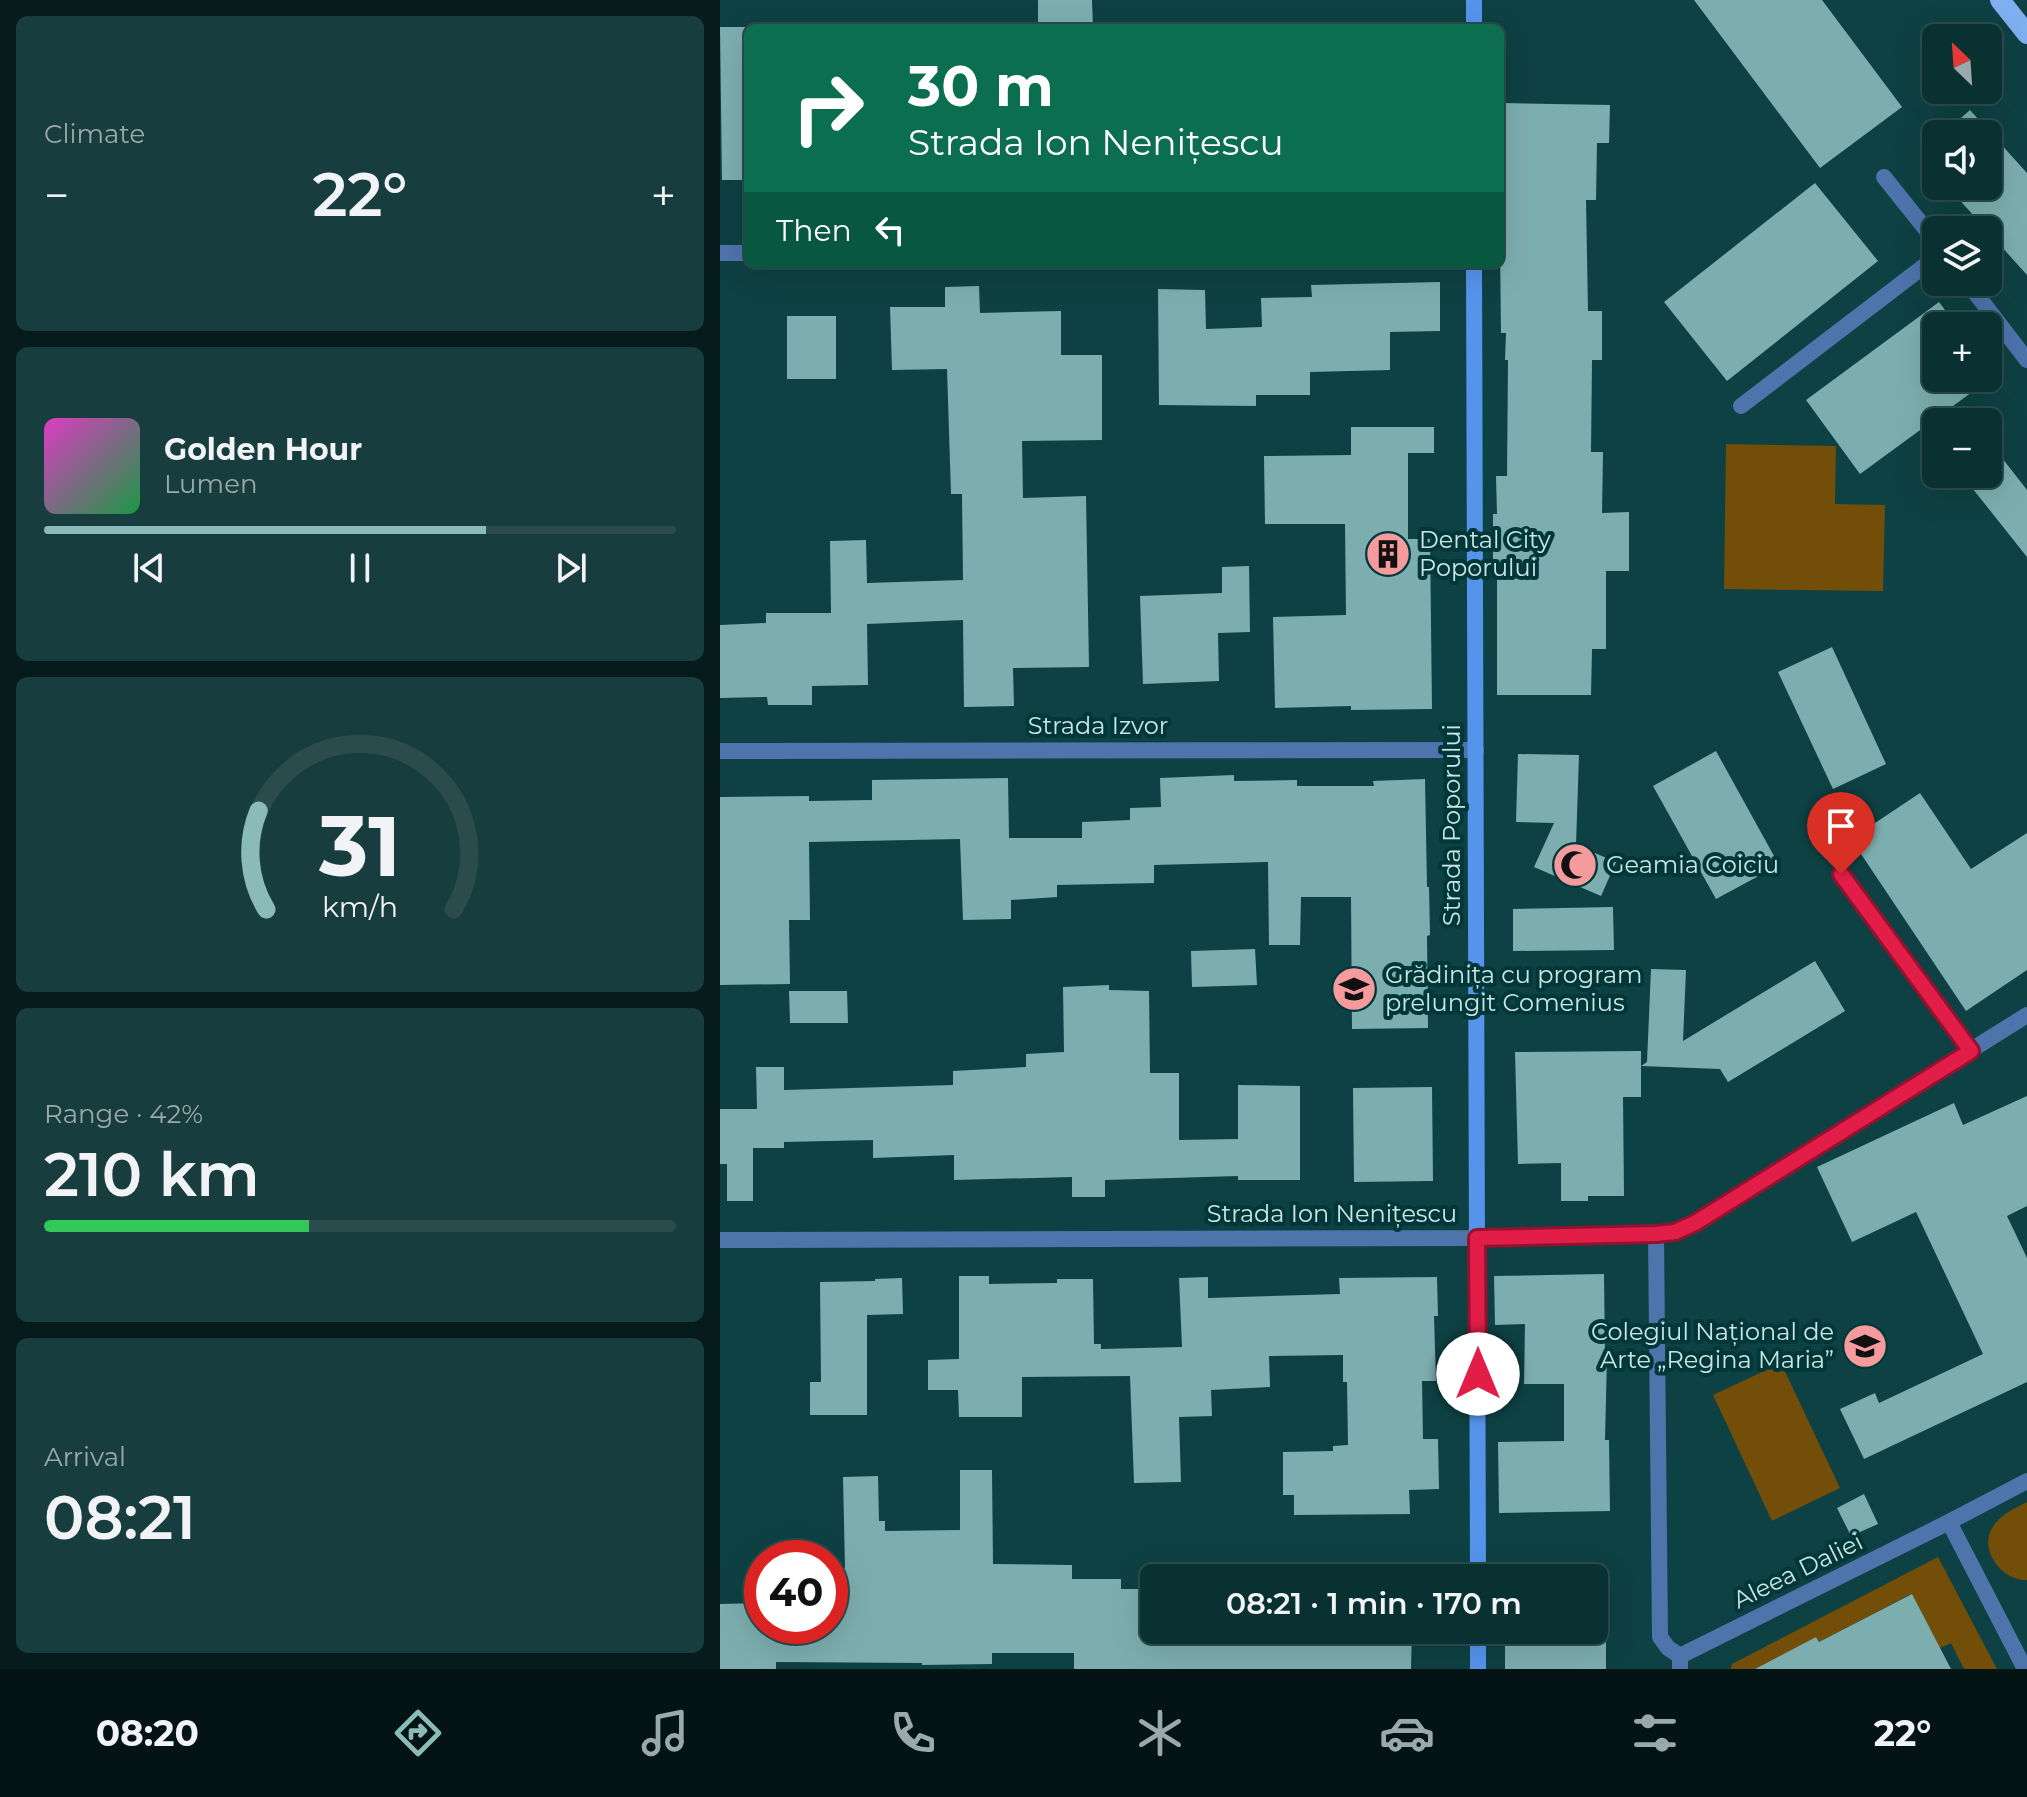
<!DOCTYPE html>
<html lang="en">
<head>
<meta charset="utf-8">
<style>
  :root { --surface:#0a3132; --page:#183d3e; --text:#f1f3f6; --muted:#99a9ac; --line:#2a4c4d; --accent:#8bbbb9 }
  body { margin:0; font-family:Montserrat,sans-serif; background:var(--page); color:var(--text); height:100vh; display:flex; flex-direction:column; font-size:30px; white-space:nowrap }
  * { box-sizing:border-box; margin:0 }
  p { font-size:26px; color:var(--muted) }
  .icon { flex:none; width:44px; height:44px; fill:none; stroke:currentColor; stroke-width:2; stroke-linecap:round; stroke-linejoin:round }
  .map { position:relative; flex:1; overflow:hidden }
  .details { display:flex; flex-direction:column; gap:16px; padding:16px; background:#061b1c; width:720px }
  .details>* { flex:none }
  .hud { position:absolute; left:24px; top:24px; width:760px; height:244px; border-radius:12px; box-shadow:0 8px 32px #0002,0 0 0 2px var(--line); background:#0b6e4f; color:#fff; overflow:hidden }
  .needle { width:52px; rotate:335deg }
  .fabs { position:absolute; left:1202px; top:24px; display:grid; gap:16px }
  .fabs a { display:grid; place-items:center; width:80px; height:80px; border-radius:12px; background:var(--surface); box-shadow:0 8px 32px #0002,0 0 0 2px var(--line); font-size:40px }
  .speed { position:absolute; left:24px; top:1540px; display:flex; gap:16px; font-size:40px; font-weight:700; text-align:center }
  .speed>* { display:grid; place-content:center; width:104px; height:104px; border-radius:50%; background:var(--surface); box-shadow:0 8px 32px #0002,0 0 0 2px var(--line); line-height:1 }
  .speed .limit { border:12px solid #d22; background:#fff; color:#111 }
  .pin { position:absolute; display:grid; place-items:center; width:68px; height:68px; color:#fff; margin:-82px -34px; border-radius:50% 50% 50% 0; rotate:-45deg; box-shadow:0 0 8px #0007 }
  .pin .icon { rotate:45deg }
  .me { position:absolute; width:88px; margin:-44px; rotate:0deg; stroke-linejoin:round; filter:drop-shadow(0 0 6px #0008) }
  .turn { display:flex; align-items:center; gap:28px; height:168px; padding:0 32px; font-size:36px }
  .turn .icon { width:104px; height:104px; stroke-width:2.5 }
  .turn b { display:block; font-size:56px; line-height:68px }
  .then { display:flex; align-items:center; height:76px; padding:0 32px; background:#0003; gap:16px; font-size:30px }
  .big { font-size:60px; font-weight:600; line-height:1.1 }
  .details .tile { flex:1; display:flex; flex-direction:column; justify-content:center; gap:12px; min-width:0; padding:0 28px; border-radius:12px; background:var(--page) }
  .details .dial { align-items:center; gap:0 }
  .dial svg { height:208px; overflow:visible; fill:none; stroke:var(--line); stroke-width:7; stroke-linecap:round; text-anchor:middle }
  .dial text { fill:var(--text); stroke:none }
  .song { display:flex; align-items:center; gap:24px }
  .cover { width:96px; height:96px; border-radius:12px; background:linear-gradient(135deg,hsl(310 70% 55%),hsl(140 70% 35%)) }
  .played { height:8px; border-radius:4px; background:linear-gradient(90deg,var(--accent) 70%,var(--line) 70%) }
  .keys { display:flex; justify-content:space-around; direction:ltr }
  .heat { display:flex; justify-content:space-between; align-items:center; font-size:44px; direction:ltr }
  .charge { height:12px; border-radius:6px; background:linear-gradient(90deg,#34c759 42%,var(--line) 0) }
  .trip { position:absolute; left:420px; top:1564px; width:468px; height:80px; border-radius:12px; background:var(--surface); box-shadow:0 8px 32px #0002,0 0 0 2px var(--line); font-weight:600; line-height:80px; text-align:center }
  .tabs { display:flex; height:128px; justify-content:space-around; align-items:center; background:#041414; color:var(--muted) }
  .tabs .icon { width:56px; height:56px }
  .tabs .on { color:var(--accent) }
  .tabs b { font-size:36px; color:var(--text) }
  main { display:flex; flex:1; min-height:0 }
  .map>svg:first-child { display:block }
  .green { fill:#724e08 }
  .building { fill:#7daeaf }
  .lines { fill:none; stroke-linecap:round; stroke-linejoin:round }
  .lane { stroke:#4e74ac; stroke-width:16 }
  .street { stroke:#4e74ac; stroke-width:16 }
  .secondary { stroke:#5694ec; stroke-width:16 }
  .primary { stroke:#7faef1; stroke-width:20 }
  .route-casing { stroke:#92132f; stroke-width:20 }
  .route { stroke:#e11d48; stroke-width:14 }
  .labels { text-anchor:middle; stroke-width:8; stroke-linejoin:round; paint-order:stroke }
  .poi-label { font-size:24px; fill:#cce4e4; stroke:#003738; text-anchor:start }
  .street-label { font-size:24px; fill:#cce4e4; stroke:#003738 }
</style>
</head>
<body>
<main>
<section class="details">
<div class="tile"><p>Climate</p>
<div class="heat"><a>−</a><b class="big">22°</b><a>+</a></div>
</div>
<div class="tile">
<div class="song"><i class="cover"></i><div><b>Golden Hour</b><p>Lumen</p></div></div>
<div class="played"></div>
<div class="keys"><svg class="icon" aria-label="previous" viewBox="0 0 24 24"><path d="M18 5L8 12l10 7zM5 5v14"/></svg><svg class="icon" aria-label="pause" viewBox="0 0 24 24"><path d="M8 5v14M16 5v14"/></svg><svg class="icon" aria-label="next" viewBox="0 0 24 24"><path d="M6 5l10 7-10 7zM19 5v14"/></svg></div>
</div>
<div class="tile dial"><svg viewBox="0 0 100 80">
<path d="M14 69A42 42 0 1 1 86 69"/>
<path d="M14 69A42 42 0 0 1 11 31" stroke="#8bbbb9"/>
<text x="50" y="56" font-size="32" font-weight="700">31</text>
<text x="50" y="72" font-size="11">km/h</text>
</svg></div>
<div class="tile"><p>Range · 42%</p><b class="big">210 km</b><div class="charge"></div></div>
<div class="tile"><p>Arrival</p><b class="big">08:21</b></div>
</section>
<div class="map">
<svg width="1307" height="1669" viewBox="0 0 1307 1669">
  <rect width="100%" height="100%" fill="#0e4143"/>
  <g class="green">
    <polygon points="1006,444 1116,446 1115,504 1165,505 1163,591 1004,589"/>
    <polygon points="1061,1363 1120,1488 1052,1521 993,1395"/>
    <path d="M1307,1502V1580C1284,1581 1260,1553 1271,1530C1279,1515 1292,1510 1307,1502Z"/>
    <polygon points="1218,1557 1277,1669 1244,1669 1231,1643 1220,1648 1191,1594 1099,1642 1096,1637 1041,1669 1011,1669 1012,1664"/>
  </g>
  <g class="building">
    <polygon points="318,0 372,0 373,28 318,28"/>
    <polygon points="974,0 1102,0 1182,107 1100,168"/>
    <polygon points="0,27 28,27 28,180 2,180"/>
    <polygon points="782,103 890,105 889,143 877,143 876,200 866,200 868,311 882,311 882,360 872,360 871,452 883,452 882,513 909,512 909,571 886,571 886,649 872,649 871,695 777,695 777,573 773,573 773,514 777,514 776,476 787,476 788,360 785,360 786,333 781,333 780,244"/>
    <polygon points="1250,110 1307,173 1307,275 1227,186 1270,186 1268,184 1268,134 1223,134"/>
    <polygon points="1095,183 1158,261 1007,381 944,302"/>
    <polygon points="720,282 720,331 670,332 670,370 590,372 590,395 536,395 536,406 439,405 438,289 485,290 486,329 542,327 541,298 592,297 591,285"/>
    <polygon points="259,286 260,313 341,311 341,355 382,355 382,440 302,441 303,498 366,496 369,667 293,668 294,706 244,707 243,620 147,624 148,685 92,686 92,705 48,705 47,697 0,698 0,625 46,623 46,613 111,613 110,541 146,540 147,583 243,580 242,494 231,494 227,369 172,370 170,307 225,307 225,287"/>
    <polygon points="1219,302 1237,326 1216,326 1216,378 1268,378 1268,369 1274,376 1140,474 1086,400"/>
    <rect x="67" y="316" width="49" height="63"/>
    <polygon points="631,427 714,427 714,453 688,453 688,539 710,539 712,709 631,710 631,706 555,708 553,617 626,615 625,524 545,524 544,456 631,455"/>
    <polygon points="1268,440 1307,490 1307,557 1241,474 1268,474"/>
    <polygon points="529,566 530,632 498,633 499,681 423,684 420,596 502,593 502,567"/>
    <polygon points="1112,647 1166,764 1113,789 1058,672"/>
    <polygon points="996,751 1059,865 996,899 933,786"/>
    <polygon points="798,754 859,755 856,845 896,862 881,896 814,867 834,823 796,822"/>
    <polygon points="514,775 514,781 577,780 577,786 654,786 653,781 705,779 707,887 709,887 710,935 707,936 708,1028 632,1029 631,897 581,897 580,945 549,945 548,862 434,865 434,883 337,885 337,897 291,900 291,919 243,920 240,839 89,842 90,920 69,920 70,984 0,985 0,797 89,796 89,801 152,800 152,780 288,778 289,838 362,838 362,822 410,820 410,808 441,807 440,778"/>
    <polygon points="1200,793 1251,869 1307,833 1307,970 1246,1011 1131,839"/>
    <polygon points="893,907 894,950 793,951 793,909"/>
    <polygon points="535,949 537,985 472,987 471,951"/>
    <polygon points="1095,961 1125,1011 1008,1082 1000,1069 921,1066 921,1097 903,1097 904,1196 868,1196 868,1201 841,1201 841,1163 798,1164 795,1052 921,1051 921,1066 927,1062 931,969 966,970 963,1041"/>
    <polygon points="389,985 389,990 429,991 430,1073 459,1073 459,1140 518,1139 518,1085 580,1086 580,1180 518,1180 518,1176 385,1180 385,1197 352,1197 352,1177 234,1180 234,1155 153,1158 153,1140 64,1142 64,1148 33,1148 33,1201 7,1201 7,1164 0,1164 0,1109 37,1109 36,1067 64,1067 64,1090 233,1085 233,1071 306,1067 306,1054 344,1052 343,987"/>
    <polygon points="69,991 127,991 128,1023 70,1023"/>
    <polygon points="712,1087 713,1181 634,1182 633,1088"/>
    <polygon points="1307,1096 1307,1206 1287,1216 1307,1258 1307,1382 1144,1459 1120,1409 1155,1393 1159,1403 1263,1354 1196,1212 1132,1242 1097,1167 1234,1103 1243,1125"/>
    <polygon points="884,1274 885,1356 887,1356 885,1440 889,1440 890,1511 779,1513 778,1442 844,1441 844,1384 804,1384 805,1324 775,1325 774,1276"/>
    <polygon points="239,1276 269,1276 269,1284 337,1283 337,1279 373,1279 374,1344 381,1344 381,1349 462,1347 459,1278 488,1277 488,1298 620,1294 619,1278 717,1277 718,1316 714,1316 716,1381 702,1381 703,1439 718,1439 719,1489 689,1490 690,1514 574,1515 574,1495 563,1495 563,1452 613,1451 613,1446 628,1445 627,1382 623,1382 623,1355 549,1356 550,1387 491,1390 492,1416 459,1417 461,1482 414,1483 410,1376 302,1377 302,1417 239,1417 238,1390 208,1390 208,1360 239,1359"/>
    <polygon points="182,1278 183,1314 147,1315 147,1415 90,1415 90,1382 101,1382 100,1282 155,1281 155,1279"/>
    <polygon points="240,1470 272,1470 273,1564 352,1565 352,1579 401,1579 401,1589 434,1589 434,1630 692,1630 691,1669 354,1669 354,1653 272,1653 272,1664 202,1665 202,1663 56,1662 56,1669 0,1669 0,1604 42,1603 42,1626 110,1626 110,1568 125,1568 123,1477 158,1476 159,1521 165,1521 165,1531 240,1530"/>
    <polygon points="1144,1494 1158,1524 1131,1536 1117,1508"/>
    <polygon points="630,1564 689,1565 690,1578 630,1578"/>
    <polygon points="1192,1594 1231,1669 1035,1669 1096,1637 1099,1642"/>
    <rect x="785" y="1637" width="101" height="32"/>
  </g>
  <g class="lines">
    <g class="lane">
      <polyline points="1164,177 1216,242"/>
      <polyline points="1247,282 1307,360"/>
      <polyline points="1021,406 1216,257"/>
      <polyline points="1121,874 1251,1051"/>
    </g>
    <g class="street">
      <polyline points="0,253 28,253"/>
      <polyline points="0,751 756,750"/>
      <polyline points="936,1234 940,1637 948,1648 960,1656"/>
      <polyline points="0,1240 757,1238 955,1232 975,1223 1307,1015"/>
      <polyline points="1229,1522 1305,1669"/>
      <polyline points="960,1669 960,1656 1229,1522 1307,1481"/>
    </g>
    <g class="secondary">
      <polyline points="754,0 754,28"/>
      <polyline points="754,264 758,1578"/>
      <polyline points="758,1630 758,1669"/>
    </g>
    <polyline class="primary" points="1280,0 1307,34"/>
  </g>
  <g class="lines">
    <g class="route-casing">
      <polyline id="route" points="758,1374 757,1238 936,1234 955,1232 975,1223 1251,1051 1121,874"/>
    </g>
    <use href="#route" class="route"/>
  </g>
  <defs>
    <g id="building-disc" transform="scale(2.3)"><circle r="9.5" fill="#f59b9e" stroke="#003738"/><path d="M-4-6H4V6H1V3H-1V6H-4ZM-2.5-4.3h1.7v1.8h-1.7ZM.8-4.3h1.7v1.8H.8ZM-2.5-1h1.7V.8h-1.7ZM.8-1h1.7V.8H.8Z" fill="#111"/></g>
    <g id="mosque-disc" transform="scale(2.3)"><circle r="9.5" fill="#f59b9e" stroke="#003738"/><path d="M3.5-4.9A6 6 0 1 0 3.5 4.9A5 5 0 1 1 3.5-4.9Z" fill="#111"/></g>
    <g id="school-disc" transform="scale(2.3)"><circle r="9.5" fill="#f59b9e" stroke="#003738"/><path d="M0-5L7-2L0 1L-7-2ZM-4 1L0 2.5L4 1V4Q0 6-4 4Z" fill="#111"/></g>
  </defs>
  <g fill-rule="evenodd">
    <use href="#building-disc" x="668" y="554"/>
    <use href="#mosque-disc" x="855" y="865"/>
    <use href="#school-disc" x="634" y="989"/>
    <use href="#school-disc" x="1145" y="1346"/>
  </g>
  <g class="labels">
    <g class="poi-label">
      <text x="699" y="548">Dental City<tspan x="699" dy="28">Poporului</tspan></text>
      <text x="886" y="873">Geamia Coiciu</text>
      <text x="665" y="983">Grădinița cu program<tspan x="665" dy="28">prelungit Comenius</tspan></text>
      <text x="1114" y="1340" text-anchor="end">Colegiul Național de<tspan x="1114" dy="28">Arte „Regina Maria”</tspan></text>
    </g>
    <g class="street-label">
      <text x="378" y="734">Strada Izvor</text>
      <text transform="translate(732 825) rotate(-90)" y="8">Strada Poporului</text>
      <text x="612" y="1222">Strada Ion Nenițescu</text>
      <text transform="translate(1078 1571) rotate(-26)" y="8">Aleea Daliei</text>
    </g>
  </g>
</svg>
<div class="fabs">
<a><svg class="needle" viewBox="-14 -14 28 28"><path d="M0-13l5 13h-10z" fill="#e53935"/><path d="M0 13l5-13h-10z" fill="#99a9ac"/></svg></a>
<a><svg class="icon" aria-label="sound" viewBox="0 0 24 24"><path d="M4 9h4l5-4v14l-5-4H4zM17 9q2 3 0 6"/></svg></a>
<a><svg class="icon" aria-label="layers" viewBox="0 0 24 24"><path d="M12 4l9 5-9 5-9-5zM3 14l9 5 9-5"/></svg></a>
<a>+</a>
<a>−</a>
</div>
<div class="speed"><div class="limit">40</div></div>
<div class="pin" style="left:1121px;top:874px;background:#d93025"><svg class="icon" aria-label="arrive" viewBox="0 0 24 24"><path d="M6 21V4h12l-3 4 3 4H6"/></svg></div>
<svg class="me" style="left:758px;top:1374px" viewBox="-20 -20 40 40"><circle r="19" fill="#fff"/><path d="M0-13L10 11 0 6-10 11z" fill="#e11d48"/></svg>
<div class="trip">08:21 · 1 min · 170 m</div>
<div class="hud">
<div class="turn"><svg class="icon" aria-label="right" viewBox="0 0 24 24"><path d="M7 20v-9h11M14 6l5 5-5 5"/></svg><div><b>30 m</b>Strada Ion Nenițescu</div></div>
<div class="then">Then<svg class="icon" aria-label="left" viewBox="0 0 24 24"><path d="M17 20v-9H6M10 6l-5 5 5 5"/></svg></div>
</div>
</div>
</main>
<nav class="tabs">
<b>08:20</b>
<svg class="icon on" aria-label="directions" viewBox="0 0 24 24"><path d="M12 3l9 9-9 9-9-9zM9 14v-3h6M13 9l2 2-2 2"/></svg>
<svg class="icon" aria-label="music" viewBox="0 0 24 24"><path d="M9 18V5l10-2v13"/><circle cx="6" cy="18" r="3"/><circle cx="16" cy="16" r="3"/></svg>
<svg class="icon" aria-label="phone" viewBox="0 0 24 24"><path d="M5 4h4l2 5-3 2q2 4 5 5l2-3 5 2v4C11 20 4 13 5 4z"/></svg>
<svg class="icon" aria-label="climate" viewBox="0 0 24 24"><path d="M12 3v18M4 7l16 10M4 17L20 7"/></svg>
<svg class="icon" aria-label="car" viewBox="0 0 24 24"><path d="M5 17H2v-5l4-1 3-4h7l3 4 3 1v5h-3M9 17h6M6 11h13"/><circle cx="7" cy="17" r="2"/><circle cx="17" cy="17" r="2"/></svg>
<svg class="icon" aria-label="filters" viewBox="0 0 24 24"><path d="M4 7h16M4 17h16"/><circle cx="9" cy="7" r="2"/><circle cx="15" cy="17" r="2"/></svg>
<b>22°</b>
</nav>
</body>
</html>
